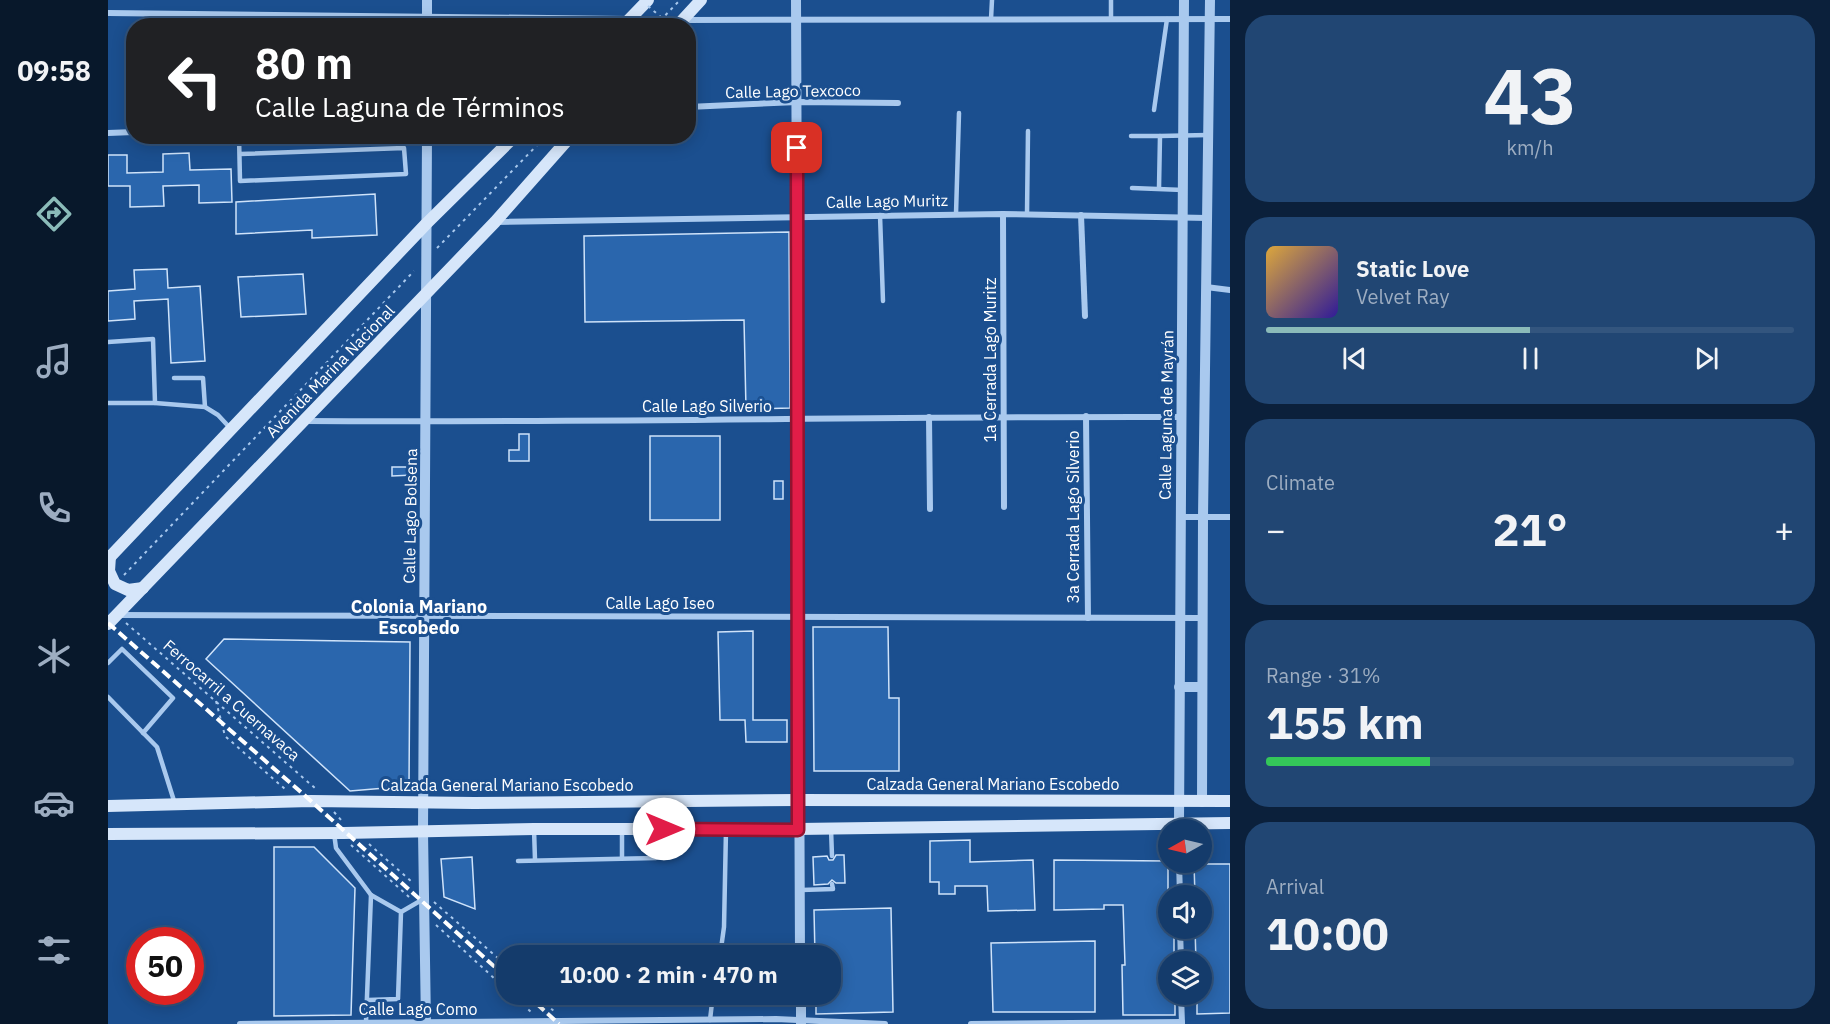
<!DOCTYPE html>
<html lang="en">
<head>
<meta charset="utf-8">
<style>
  :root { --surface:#143b6b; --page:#214673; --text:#f1f3f6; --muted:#9dadc1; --line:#33557e; --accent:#8bbbb9 }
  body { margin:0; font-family:"IBM Plex Sans",sans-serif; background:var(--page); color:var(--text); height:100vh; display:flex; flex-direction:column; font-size:22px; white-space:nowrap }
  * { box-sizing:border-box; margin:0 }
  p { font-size:20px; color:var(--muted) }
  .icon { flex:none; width:33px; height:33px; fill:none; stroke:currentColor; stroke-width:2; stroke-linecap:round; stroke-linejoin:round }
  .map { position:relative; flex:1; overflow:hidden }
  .details { display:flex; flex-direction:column; gap:15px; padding:15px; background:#0b203b; width:600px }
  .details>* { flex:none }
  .hud { position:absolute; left:18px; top:18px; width:570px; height:126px; border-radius:24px; box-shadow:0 3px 15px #0003,0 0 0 2px var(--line); background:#202124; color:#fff; overflow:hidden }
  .needle { width:39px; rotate:262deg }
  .tools { position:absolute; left:1050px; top:819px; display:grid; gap:12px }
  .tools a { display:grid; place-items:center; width:54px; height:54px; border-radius:50%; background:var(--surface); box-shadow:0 3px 15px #0003,0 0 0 2px var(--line); font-size:30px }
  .speed { position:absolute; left:18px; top:927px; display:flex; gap:12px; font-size:30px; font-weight:700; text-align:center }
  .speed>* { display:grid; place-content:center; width:78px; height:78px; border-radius:50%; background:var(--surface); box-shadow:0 3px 15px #0003,0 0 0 2px var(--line); line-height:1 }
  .speed .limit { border:9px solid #d22; background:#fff; color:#111 }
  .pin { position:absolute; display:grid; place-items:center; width:51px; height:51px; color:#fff; margin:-26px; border-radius:12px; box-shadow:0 3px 9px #0006 }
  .me { position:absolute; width:66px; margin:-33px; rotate:90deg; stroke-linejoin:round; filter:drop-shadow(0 0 4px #0008) }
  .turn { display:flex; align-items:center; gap:21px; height:126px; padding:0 30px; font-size:27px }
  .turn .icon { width:78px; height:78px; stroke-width:2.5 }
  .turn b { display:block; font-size:42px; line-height:51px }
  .big { font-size:45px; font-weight:700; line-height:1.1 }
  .details .card { flex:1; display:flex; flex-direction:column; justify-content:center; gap:9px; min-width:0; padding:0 21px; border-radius:24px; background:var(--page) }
  .details .dial { align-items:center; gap:0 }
  .dial b { font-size:78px; line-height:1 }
  .song { display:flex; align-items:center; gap:18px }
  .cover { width:72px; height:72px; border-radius:9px; background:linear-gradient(135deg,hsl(40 70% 55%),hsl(250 70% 35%)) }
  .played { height:6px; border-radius:3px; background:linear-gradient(90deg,var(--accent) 50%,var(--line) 50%) }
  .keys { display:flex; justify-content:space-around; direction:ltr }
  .heat { display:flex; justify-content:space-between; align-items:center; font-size:33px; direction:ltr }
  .charge { height:9px; border-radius:4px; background:linear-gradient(90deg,#34c759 31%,var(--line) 0) }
  .trip { position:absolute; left:388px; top:945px; width:345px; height:60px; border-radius:24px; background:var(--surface); box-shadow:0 3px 15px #0003,0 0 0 2px var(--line); font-weight:700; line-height:60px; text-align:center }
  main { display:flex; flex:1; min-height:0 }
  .tab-bar { display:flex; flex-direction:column; width:108px; justify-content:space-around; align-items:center; background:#08182b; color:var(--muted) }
  .tab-bar .icon { width:42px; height:42px }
  .tab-bar .selected { color:var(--accent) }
  .tab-bar b { font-size:27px; color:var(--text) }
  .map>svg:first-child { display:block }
  .building { fill:#2a66ad; stroke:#cfe3fa; stroke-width:1.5 }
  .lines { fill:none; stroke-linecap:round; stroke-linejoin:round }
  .path { stroke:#a9c9ee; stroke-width:2; stroke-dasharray:3 4.5; stroke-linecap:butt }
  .service { stroke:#a9c9ee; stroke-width:4.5 }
  .minor { stroke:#a9c9ee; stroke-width:6 }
  .tertiary { stroke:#a9c9ee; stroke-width:10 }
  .secondary { stroke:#d6e6fa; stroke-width:12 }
  .rail { stroke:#fff; stroke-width:4; stroke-dasharray:10 4.5; stroke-linecap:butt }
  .path-bridge { stroke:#a9c9ee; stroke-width:2; stroke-dasharray:3 4.5; stroke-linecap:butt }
  .route-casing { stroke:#92132f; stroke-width:15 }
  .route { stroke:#e11d48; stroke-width:10 }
  .labels { text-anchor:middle; stroke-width:6; stroke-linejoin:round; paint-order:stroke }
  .street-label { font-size:16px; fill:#fff; stroke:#1b4f8f }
  .neighbourhood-label { font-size:18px; font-weight:bold; fill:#fff; stroke:#1b4f8f }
</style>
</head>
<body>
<main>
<nav class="tab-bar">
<b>09:58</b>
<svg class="icon selected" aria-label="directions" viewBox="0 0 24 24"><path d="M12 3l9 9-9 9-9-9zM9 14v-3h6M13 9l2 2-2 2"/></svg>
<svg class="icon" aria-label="music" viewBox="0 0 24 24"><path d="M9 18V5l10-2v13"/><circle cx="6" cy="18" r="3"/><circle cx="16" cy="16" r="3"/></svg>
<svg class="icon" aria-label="phone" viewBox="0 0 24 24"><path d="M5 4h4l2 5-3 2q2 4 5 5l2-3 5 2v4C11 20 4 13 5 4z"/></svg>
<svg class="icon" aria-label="climate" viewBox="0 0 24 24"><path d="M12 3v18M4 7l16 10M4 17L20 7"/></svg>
<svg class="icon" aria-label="car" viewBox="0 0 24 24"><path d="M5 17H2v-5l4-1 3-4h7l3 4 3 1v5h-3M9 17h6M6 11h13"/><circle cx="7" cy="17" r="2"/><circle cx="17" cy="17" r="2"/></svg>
<svg class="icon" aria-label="filters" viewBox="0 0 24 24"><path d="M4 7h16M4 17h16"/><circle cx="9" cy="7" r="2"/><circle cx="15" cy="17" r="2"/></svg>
</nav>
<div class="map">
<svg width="1122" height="1024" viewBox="0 0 1122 1024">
  <rect width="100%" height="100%" fill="#1b4f8f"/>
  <g class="building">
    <polygon points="81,153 82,170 123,169 124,202 91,203 91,185 55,186 56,206 22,207 22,186 0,186 0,155 19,155 19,173 55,172 55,154"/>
    <polygon points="267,194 269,235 204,238 204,230 128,234 128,202"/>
    <polygon points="681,232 682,408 638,409 636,320 477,322 476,236"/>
    <polygon points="59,269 60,288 92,286 97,361 63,363 60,299 26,301 27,319 0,321 0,291 27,289 26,270"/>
    <polygon points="195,274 198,314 133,317 130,277"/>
    <polygon points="411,434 421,434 421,461 401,461 401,450 411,450"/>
    <rect x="542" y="436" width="70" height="84"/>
    <polygon points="284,467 305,467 305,475 284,476"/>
    <rect x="666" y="481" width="9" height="18"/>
    <polygon points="705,627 780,627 781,698 791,698 791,771 706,771"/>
    <polygon points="645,631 645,720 679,720 679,742 638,742 637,720 612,720 610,632"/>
    <polygon points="116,639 302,642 301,786 242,791 98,659"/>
    <polygon points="862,840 862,862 925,860 927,910 880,911 879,886 847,886 847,894 831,894 831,882 822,882 822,841"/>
    <polygon points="166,847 206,847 247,888 243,1015 166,1016"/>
    <polygon points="728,855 736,855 737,883 728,883 724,880 720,884 706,885 705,857 719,856 721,860 725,860"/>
    <polygon points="364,857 367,909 336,897 333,859"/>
    <polygon points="946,860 1060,861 1060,928 1066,928 1066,960 1060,960 1060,994 1067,994 1067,1015 1015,1015 1014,965 1017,965 1015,905 996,905 996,909 946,910"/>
    <polygon points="1086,864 1122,864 1122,1013 1089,1014 1089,994 1094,994 1094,962 1088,962 1087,928 1094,928 1094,896 1087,896"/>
    <polygon points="783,908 785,1012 708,1014 708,994 723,994 723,956 707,956 706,910"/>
    <polygon points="987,941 987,1012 885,1012 883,943"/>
  </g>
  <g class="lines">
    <g class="path">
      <polyline points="547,26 572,0"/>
      <polyline points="329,248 438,136"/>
      <polyline points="16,575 306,271"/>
      <polyline points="18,623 208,789"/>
      <polyline points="108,701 117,736 178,790"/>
      <polyline points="226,812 234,821"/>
      <polyline points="261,844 304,882"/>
      <polyline points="243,845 301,897"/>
      <polyline points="326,902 399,966"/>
      <polyline points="328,925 399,990"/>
      <polyline points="404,994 424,1013"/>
      <polyline points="426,994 447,1012"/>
    </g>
    <g class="service">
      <polyline points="1003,0 1003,19"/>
      <polyline points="883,19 884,0"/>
      <polyline points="1046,110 1059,19"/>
      <polyline points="131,136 132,181 298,174 296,148 132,154"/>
      <polyline points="1023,136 1052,136"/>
      <polyline points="1024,188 1075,190"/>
      <polyline points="1051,188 1052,136 1100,135"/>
      <polyline points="848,214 851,113"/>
      <polyline points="919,214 920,131"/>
      <polyline points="772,215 775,301"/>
      <polyline points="0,342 45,339 47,403"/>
      <polyline points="66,378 95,378 97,407"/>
      <polyline points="0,403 47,403 97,407 110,415 123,429"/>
      <polyline points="0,663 14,649 65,698 35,733"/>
      <polyline points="0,697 49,747 67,804"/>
      <polyline points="426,829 427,860"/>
      <polyline points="514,829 514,858"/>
      <polyline points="723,829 724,856"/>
      <polyline points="226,833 228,848 263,895 293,912 290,999 260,1000"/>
      <polyline points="410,861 548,858"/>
      <polyline points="693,890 725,889 724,884"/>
      <polyline points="293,912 312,901 314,898"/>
      <polyline points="612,956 616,927 618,830"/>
      <polyline points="602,1020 605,994"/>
      <polyline points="258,1022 263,895"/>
    </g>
    <g class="minor">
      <polyline points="0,13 521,19"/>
      <polyline points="577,20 1122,19"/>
      <polyline points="580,107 689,102 790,103"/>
      <polyline points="0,133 26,132"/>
      <polyline points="895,214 896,507"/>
      <polyline points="973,215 977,316"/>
      <polyline points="388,222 895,214 1099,218"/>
      <polyline points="1098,287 1122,290"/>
      <polyline points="978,416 980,618"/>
      <polyline points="821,417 822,509"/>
      <path d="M197,421C489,423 781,416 1073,417"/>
      <polyline points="1072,517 1122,517"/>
      <polyline points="10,615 1094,618"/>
      <polyline points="1071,862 1072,896"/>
      <polyline points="1072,928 1073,962"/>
      <polyline points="1073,994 1074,1024"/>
      <polyline points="132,1024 668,1019 777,1024"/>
      <polyline points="863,1024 1074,1022"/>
    </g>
    <g class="tertiary">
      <polyline points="688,0 692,956"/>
      <polyline points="319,26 319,0"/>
      <polyline points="1071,687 1094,687"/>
      <polyline points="1094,802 1095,517 1102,0"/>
      <polyline points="1071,824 1076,0"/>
      <polyline points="693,994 693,1024"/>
      <polyline points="318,1024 315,832 319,136"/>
    </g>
    <g class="secondary">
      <polyline points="515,26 540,0"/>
      <polyline points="569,26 593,0"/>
      <polyline points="2,556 1,571 7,584 20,590 35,588"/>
      <polyline points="0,559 318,224 407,136"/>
      <polyline points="0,624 387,222 463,136"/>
      <polyline points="0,806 203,801 366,803 690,800 1122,801"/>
      <polyline points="0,834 236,833 426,829 690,829 1122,823"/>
    </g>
    <g class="rail">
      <polyline points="0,623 203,801 399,978"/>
      <polyline points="418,994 451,1024"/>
    </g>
    <polyline class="path-bridge" points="540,6 562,25"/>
  </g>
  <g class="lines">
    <g class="route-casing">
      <polyline id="route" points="556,829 690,830 689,148"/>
    </g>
    <use href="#route" class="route"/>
  </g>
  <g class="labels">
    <g class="street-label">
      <text transform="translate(685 91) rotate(-1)" y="6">Calle Lago Texcoco</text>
      <text transform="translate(779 201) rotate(-1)" y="6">Calle Lago Muritz</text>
      <text transform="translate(882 360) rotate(-90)" y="6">1a Cerrada Lago Muritz</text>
      <text transform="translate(222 371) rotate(-46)" y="6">Avenida Marina Nacional</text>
      <text x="599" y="412">Calle Lago Silverio</text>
      <text transform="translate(1058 415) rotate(-89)" y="6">Calle Laguna de Mayrán</text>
      <text transform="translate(302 516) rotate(-89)" y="6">Calle Lago Bolsena</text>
      <text transform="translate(965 517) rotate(-90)" y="6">3a Cerrada Lago Silverio</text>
      <text x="552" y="609">Calle Lago Iseo</text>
      <text transform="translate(124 700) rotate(41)" y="6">Ferrocarril a Cuernavaca</text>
      <text x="885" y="790">Calzada General Mariano Escobedo</text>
      <text x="399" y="791">Calzada General Mariano Escobedo</text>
      <text x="310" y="1015">Calle Lago Como</text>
    </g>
    <g class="neighbourhood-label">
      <text x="311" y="613">Colonia Mariano<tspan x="311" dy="21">Escobedo</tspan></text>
    </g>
  </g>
</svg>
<div class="tools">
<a><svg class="needle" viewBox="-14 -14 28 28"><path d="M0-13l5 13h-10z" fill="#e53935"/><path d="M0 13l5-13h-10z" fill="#9dadc1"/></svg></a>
<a><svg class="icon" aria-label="sound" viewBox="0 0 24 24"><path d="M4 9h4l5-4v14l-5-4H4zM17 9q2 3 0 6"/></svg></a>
<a><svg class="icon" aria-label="layers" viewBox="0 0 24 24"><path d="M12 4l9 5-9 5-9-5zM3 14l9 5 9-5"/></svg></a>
</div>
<div class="speed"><div class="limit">50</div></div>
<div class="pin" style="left:689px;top:148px;background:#d93025"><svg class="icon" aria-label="arrive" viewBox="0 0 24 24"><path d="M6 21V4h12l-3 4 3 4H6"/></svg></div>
<svg class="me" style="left:556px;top:829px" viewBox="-20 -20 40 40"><circle r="19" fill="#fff"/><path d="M0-13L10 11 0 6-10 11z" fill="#e11d48"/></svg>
<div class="trip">10:00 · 2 min · 470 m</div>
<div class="hud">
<div class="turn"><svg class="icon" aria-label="left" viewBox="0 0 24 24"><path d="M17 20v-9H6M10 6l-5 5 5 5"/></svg><div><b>80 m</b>Calle Laguna de Términos</div></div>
</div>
</div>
<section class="details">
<div class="card dial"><b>43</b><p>km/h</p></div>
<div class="card">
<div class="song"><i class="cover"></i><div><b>Static Love</b><p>Velvet Ray</p></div></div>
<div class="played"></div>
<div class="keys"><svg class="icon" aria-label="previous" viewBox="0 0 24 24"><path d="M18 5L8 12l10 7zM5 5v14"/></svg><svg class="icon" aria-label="pause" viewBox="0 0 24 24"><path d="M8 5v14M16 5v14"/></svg><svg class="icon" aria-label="next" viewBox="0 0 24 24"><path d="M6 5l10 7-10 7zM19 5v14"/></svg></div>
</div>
<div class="card"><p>Climate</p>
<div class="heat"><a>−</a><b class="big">21°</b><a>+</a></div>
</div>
<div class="card"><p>Range · 31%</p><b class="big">155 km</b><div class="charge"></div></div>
<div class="card"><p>Arrival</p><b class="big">10:00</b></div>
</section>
</main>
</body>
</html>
